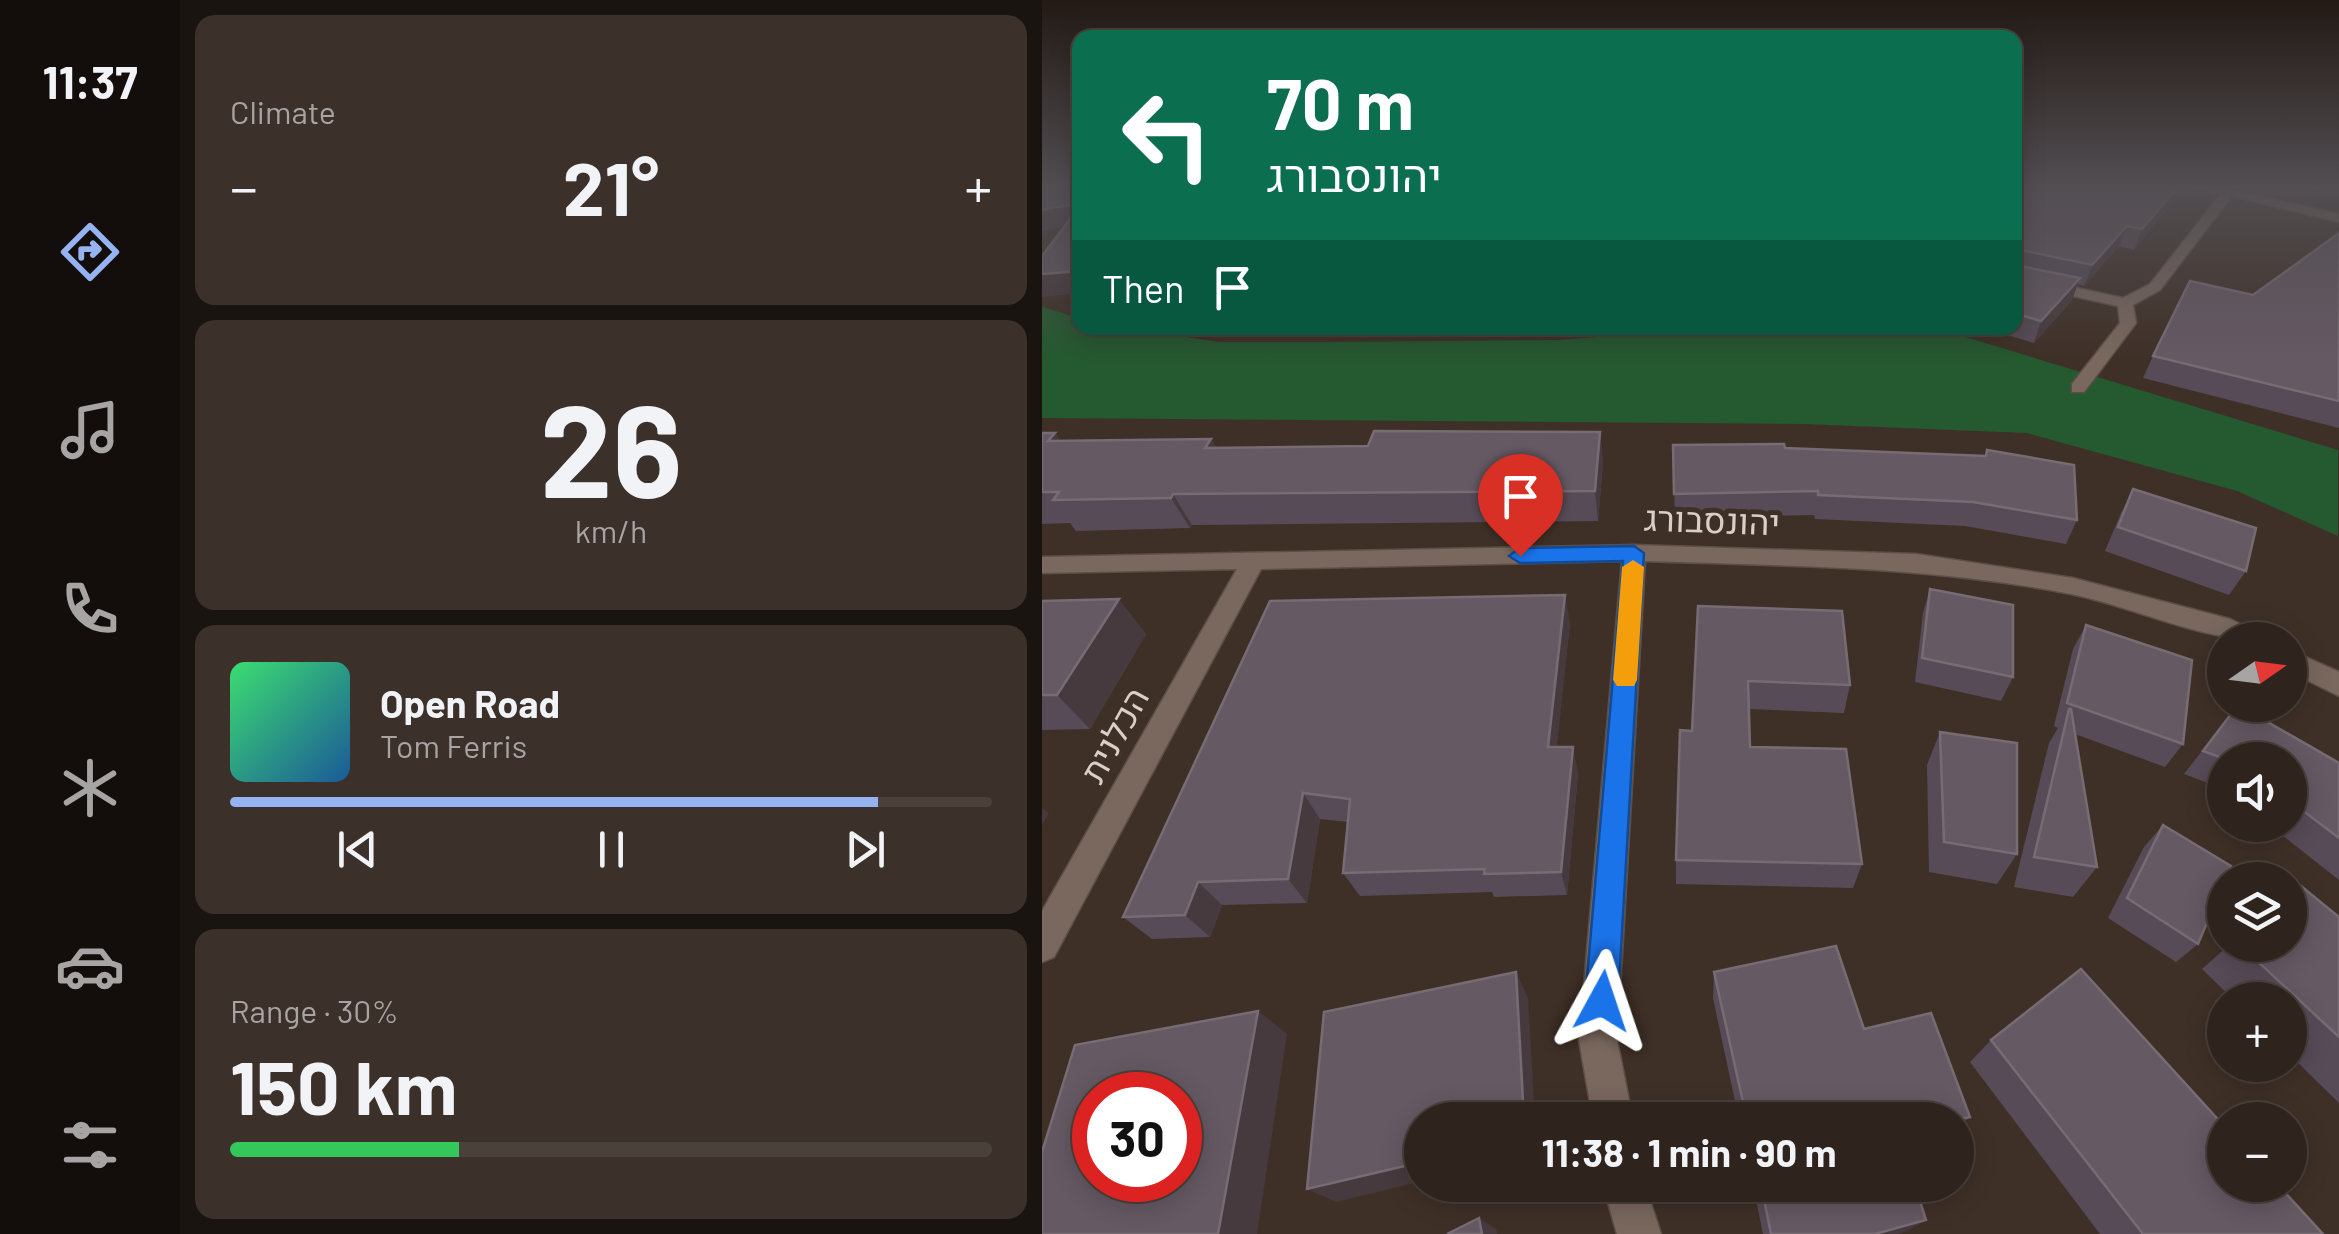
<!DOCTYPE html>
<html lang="en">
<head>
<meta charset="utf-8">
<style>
  :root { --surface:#2f241d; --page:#3b302a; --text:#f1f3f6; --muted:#a7a4a4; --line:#4a413b; --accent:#95b2f1 }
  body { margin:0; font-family:Barlow,Heebo,sans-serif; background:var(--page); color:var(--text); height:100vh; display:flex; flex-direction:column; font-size:38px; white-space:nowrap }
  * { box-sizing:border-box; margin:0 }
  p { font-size:32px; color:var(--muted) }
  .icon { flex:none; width:55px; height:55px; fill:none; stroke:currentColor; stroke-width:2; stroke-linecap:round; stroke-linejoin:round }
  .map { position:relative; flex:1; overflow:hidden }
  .side { display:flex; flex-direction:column; gap:15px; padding:15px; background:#1a1410; width:862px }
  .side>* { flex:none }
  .guide { position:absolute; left:30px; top:30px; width:950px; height:305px; border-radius:20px; box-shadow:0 5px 25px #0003,0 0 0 2px var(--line); background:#0b6e4f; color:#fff; overflow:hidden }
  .needle { width:65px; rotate:76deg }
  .tools { position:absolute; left:1165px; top:622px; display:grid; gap:20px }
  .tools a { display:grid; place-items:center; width:100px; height:100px; border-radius:50%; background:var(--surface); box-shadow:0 5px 25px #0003,0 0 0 2px var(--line); font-size:50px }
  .speed { position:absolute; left:30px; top:1072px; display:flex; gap:20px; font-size:50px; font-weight:700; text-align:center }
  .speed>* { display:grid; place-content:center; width:130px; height:130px; border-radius:50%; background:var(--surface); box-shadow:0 5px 25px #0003,0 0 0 2px var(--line); line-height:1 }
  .speed .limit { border:15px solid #d22; background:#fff; color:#111 }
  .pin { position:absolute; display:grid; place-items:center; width:85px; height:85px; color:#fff; margin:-102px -42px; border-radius:50% 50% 50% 0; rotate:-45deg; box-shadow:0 0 10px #0007 }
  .pin .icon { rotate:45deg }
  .me { position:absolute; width:110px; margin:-55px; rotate:5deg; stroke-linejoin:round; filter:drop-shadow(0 0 8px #0008) }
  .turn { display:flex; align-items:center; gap:35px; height:210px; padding:0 30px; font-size:45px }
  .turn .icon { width:130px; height:130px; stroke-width:2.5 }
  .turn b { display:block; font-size:70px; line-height:85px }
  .then { display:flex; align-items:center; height:95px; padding:0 30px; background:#0003; gap:20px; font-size:38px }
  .big { font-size:75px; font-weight:700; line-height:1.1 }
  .side .tile { flex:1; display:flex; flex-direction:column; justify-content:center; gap:15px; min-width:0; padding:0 35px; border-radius:20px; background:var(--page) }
  .side .dial { align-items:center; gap:0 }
  .dial b { font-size:130px; line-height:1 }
  .song { display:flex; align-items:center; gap:30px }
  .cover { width:120px; height:120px; border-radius:15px; background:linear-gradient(135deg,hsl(140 70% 55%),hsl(210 70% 35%)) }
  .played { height:10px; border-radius:5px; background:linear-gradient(90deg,var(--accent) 85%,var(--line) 85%) }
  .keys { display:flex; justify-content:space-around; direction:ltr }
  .heat { display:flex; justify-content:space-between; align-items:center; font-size:55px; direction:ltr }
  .charge { height:15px; border-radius:8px; background:linear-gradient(90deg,#34c759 30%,var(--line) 0) }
  .trip { position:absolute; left:362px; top:1102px; width:570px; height:100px; border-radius:50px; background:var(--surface); box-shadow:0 5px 25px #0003,0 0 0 2px var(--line); font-weight:700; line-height:100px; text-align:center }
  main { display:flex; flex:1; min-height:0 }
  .menu { display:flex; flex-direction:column; width:180px; justify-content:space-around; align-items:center; background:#130e0c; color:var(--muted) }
  .menu .icon { width:70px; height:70px }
  .menu .selected { color:var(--accent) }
  .menu b { font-size:45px; color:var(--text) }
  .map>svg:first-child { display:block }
  .education { fill:#49353c }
  .green { fill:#25592f }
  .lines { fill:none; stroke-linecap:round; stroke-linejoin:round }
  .street-casing { stroke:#5c4f48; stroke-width:3 }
  .secondary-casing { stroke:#5c4f48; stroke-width:3 }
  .street { fill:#7a685e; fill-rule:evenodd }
  .secondary { fill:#7a685e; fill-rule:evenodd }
  .wall { fill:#574b57 }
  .shaded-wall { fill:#473a3e }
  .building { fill:#655963; stroke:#776c73; stroke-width:2.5; fill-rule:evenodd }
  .route { fill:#1a73e8; stroke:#114b97; stroke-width:2.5 }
  .slow { fill:#f59e0b }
  .labels { text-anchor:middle; stroke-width:10; stroke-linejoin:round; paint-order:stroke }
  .street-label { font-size:35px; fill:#d9cfc9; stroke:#3f3027 }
</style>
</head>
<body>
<main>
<nav class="menu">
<b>11:37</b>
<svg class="icon selected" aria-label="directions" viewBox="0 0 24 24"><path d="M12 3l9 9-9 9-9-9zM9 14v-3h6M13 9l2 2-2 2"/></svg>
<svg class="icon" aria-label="music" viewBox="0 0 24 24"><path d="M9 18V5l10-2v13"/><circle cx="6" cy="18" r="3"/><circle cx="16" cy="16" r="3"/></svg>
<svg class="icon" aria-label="phone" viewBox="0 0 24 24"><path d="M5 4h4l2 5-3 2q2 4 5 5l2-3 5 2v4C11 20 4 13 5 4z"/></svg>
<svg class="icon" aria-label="climate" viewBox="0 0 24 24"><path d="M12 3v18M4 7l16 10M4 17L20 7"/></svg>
<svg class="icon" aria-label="car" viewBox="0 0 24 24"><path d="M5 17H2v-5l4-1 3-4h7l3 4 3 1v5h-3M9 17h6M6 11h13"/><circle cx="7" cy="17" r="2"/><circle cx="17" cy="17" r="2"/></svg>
<svg class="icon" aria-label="filters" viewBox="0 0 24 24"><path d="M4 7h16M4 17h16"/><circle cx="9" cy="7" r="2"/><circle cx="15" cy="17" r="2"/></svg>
</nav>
<section class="side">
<div class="tile"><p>Climate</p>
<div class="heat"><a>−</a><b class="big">21°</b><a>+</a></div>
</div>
<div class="tile dial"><b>26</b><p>km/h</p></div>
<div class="tile">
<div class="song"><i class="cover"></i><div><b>Open Road</b><p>Tom Ferris</p></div></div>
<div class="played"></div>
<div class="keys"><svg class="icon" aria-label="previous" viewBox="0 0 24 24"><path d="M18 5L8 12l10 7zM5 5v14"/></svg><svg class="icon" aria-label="pause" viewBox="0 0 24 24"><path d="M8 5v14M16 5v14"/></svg><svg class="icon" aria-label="next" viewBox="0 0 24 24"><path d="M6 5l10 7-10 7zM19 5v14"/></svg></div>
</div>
<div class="tile"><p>Range · 30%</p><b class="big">150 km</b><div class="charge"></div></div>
</section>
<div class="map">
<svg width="1297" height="1234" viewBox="0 0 1297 1234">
  <rect width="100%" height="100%" fill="#3f3027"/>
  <polygon class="education" points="200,328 606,328 489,335 194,336"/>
  <polygon class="green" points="0,307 37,318 38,328 89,328 176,342 284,342 517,340 672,328 894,328 1296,450 1296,536 1195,491 985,433 761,424 0,418"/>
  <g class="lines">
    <g class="street-casing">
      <g id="street">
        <polygon points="1182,190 1192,193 1118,290 1091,305 1094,323 1042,392 1030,392 1030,384 1078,323 1076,306 972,283 972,274 1081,298 1108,284"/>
        <path d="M592,545L874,554L1031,578L1188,619L1217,633L1221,640C1156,640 1093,607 1029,594C888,566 746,566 603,561L575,1040L591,1120H551L537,1040L580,561L219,569L12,957L0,962V911L195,569L0,573V557Z"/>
        <polygon points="1248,650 1297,672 1297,696 1248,672"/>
        <polygon points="561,1185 603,1185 619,1234 575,1234"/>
      </g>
    </g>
    <g class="secondary-casing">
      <polygon id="secondary" points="1147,186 1171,186 1297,214 1297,222"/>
    </g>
    <use href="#street" class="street"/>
    <use href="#secondary" class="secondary"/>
  </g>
  <g class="wall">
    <polygon points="972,186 1144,186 1092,250 1077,246 1042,286 1036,284 1030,300 992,343 942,328 972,328"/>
    <polygon points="1258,186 1297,186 1297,194"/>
    <polygon points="1297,233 1297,428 1101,378 1111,356 1211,295"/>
    <polygon points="558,432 561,463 556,521 150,525 148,528 34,531 28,523 0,524 0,433 13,433 18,441 169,439 174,448 326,446"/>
    <polygon points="631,445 943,456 945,450 1035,520 1024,544 923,526 773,519 772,515 633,518"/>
    <polygon points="1091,489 1204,571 1187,595 1063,551 1079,513"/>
    <polygon points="888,589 971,677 959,701 873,682 881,613"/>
    <polygon points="0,601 104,634 48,729 0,730"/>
    <polygon points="228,601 528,623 514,747 536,773 525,895 452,897 450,892 318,896 301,873 306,822 278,819 265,903 180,905 168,937 110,939 81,917"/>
    <polygon points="656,606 808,685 802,713 707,709 708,747 820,864 811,888 634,884 634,860 650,731"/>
    <polygon points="1044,625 1141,744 1123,767 1033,734 1055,867 1031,897 972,887 1007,743 1016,728 1012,726 1031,649"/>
    <polygon points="1196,705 1297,763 1297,880 1227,825 1248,825 1248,760 1182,760 1182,789 1142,774"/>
    <polygon points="898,732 975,854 955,884 887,872 885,765"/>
    <polygon points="1121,825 1156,944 1134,962 1066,918 1102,847"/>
    <polygon points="1259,886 1297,917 1297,1103 1248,1055 1248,1000 1192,1000 1160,969 1187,945 1248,945 1248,894"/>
    <polygon points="672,972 822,1029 928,1117 915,1128 915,1120 697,1120 671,998"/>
    <polygon points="949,1040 1281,1234 1058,1234 928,1062"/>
    <polygon points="711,1185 873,1185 865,1231 854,1234 721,1234"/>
  </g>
  <g class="shaded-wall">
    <polygon points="1137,186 1144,186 1092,250 1100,229"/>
    <polygon points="38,203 38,223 0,231 0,210"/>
    <polygon points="1085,226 1077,246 1042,286 1050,265"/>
    <polygon points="38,271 38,293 0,297 0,274"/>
    <polygon points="1038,278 1030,300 992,343 999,321"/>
    <polygon points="558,432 561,463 556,521 553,491"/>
    <polygon points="13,433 34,464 6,441"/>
    <polygon points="169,439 185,469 163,448"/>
    <polygon points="131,494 150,525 148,528 129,498"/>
    <polygon points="523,595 528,623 512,774 506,747"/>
    <polygon points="77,599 104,634 48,729 15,695"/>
    <polygon points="531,747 536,773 525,895 519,872"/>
    <polygon points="261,793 278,819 265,903 246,879"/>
    <polygon points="0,808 7,813 0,825"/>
    <polygon points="156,882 180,905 168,937 143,915"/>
    <polygon points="474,972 486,998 493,1120 482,1120"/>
    <polygon points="216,1011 245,1034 215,1234 176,1234"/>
    <polygon points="928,1117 915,1128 915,1120"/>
    <polygon points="380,1162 380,1181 294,1202 265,1189"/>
    <polygon points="437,1218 454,1229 455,1234 440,1234"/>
    <polygon points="884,1220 865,1231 854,1234 833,1234"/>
  </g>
  <g class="building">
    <polygon points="0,186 31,186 38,203 0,210"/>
    <polygon points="972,186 1137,186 1100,229 1085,226 1050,265 979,250 974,253 978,266 1038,278 999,321 972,313"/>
    <polygon points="38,206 38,271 0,274 0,256"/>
    <polygon points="1297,233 1297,401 1111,356 1148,281 1211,295"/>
    <polygon points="332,431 558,432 553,491 131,494 129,498 11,500 17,492 0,492 0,433 13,433 6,441 169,439 163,448 326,446"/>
    <polygon points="742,444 743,448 944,456 945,450 1032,465 1035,520 931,502 776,495 776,491 632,494 631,445"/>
    <polygon points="1091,489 1214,528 1204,571 1076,527"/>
    <polygon points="888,589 971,605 971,677 880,658"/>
    <polygon points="523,595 506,747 531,747 519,872 442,874 443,869 301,873 308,799 261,793 246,879 156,882 143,915 81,917 228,601"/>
    <polygon points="77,599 15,695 0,695 0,601"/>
    <polygon points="656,606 800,611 808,685 706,681 708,747 804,749 820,864 634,860 638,730 650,731"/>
    <polygon points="1044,625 1150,660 1141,744 1025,703"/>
    <polygon points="1196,705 1297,763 1297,838 1248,801 1248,760 1185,760 1161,751"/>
    <polygon points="1027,709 1029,709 1055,867 992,857"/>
    <polygon points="898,732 975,743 975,854 902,842"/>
    <polygon points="1121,825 1189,866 1156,944 1085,898"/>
    <polygon points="1259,886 1297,917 1297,1037 1198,945 1248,945 1248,896"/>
    <polygon points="794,946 822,1029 889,1013 928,1117 915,1120 705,1120 672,972"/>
    <polygon points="1039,969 1182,1126 1182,1185 1236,1185 1281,1234 1101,1234 949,1040"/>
    <polygon points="474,972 482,1120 380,1120 380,1162 265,1189 282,1012"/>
    <path d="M216,1011L176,1234H0V1152L33,1045ZM52,1095H138V1180H52Z"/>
    <polygon points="719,1185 873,1185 884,1220 833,1234 729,1234"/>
    <polygon points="437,1218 440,1234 405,1234"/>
  </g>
  <linearGradient id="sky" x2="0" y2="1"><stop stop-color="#231a15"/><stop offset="0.52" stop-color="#524e52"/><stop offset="1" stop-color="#524e52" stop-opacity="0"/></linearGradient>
  <rect width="1297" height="359" fill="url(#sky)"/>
  <polygon class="route" points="592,546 602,553 576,1001 571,1013 560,1018 548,1013 543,1001 581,561 478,563 467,556 478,548"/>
  <polygon class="slow" points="591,560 602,567 595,680 592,686 575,686 571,680 580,567"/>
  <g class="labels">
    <g class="street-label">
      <text transform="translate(670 521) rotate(2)" y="12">יהונסבורג</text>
      <text transform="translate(73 735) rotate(-61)" y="12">הכלנית</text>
    </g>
  </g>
</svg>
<div class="tools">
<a><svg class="needle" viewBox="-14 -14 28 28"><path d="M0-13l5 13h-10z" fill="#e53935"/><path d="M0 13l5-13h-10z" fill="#a7a4a4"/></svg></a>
<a><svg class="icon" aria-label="sound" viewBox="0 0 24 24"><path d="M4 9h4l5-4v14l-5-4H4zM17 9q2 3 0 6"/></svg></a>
<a><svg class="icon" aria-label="layers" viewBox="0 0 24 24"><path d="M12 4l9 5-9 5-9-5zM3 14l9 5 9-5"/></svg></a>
<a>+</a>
<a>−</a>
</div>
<div class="speed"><div class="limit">30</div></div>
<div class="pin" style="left:478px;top:556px;background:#d93025"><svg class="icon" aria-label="arrive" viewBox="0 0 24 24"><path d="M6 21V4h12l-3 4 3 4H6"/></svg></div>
<svg class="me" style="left:560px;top:1001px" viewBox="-20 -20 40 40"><path d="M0-17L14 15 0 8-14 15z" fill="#1a73e8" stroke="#fff" stroke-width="4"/></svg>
<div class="trip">11:38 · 1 min · 90 m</div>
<div class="guide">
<div class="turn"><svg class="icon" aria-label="left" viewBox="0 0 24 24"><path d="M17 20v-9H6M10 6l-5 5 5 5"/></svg><div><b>70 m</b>יהונסבורג</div></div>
<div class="then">Then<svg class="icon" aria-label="arrive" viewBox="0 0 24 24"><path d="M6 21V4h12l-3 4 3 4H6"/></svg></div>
</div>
</div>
</main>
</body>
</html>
